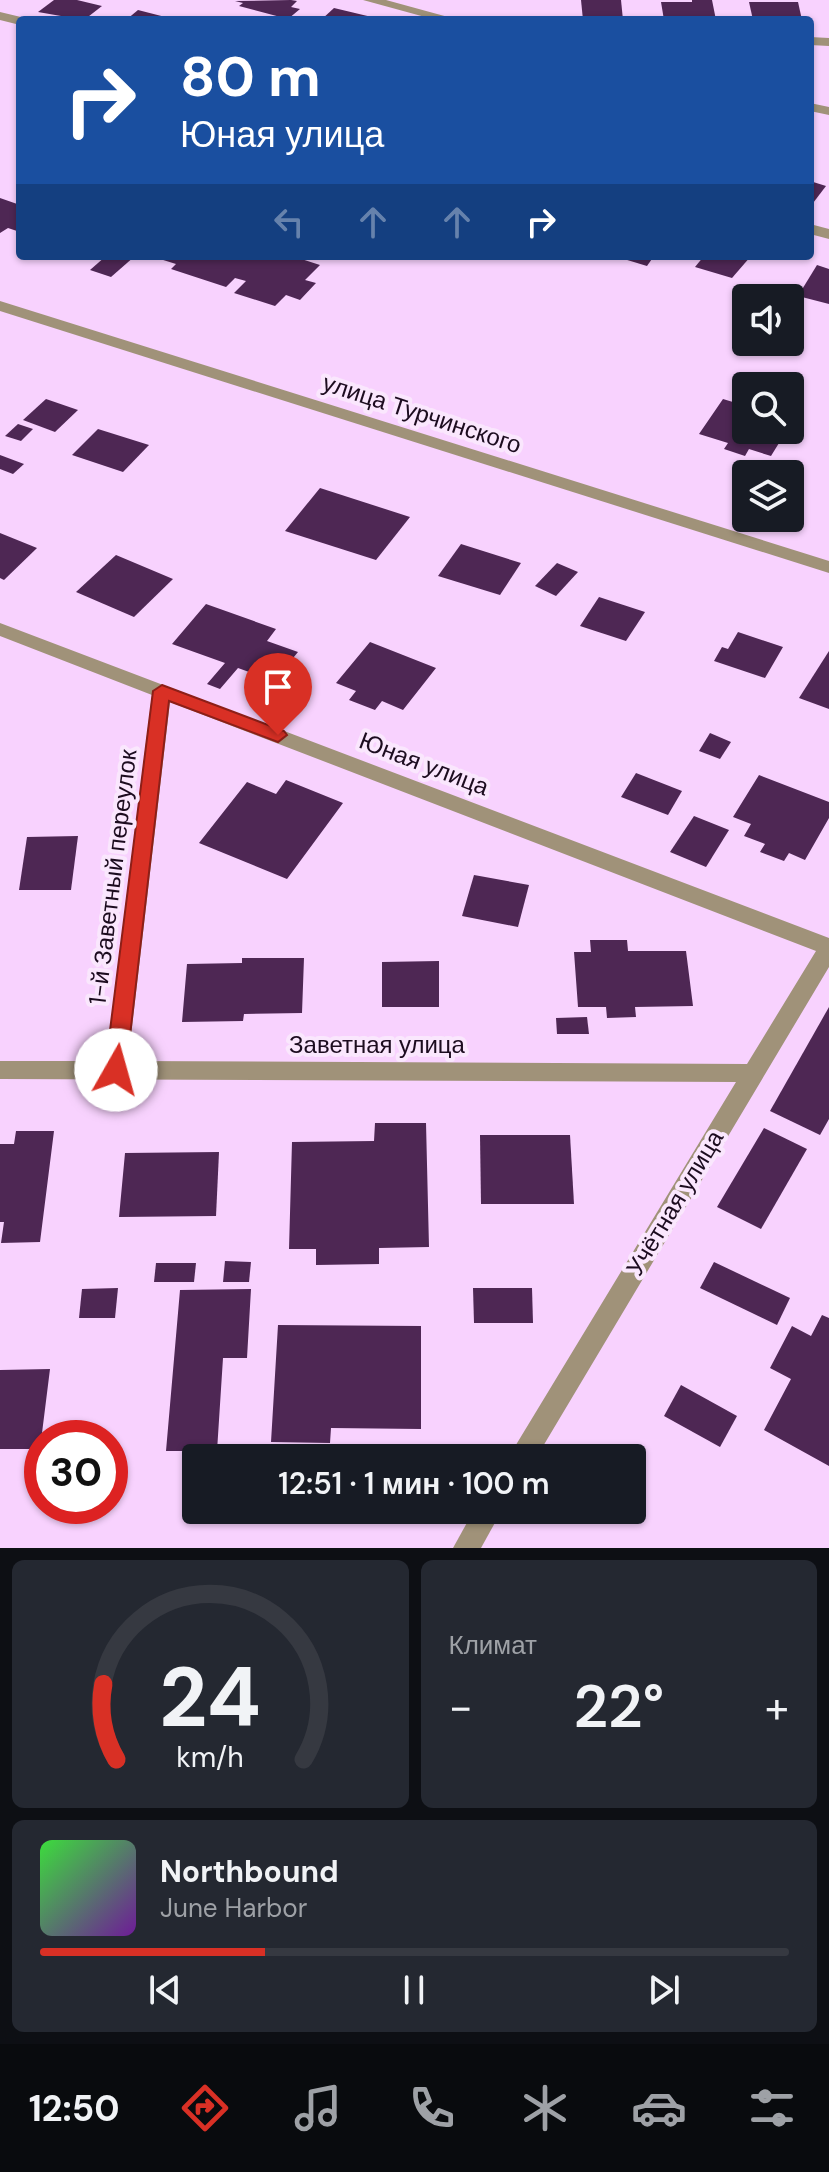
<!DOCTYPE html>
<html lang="ru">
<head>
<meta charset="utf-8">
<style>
  :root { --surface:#171b24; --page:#242831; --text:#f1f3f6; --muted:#9ea1a6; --line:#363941; --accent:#d93025 }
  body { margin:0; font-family:"DM Sans",sans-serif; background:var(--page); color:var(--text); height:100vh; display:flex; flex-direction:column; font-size:30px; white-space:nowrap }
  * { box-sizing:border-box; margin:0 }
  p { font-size:26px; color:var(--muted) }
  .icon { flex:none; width:44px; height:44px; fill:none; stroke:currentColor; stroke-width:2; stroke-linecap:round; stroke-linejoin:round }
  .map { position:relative; height:1548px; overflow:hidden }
  .details { display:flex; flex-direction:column; gap:12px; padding:12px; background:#0d0f14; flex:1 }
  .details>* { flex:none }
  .top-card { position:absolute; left:16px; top:16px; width:798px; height:244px; border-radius:8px; box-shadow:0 2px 6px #0004; background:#1a4fa0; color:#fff; overflow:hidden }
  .fabs { position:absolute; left:732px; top:284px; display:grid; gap:16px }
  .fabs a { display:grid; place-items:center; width:72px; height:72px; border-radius:8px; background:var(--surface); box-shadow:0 2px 6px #0004; font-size:40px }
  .speed { position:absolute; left:24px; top:1420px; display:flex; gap:16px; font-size:40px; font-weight:700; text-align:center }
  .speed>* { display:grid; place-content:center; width:104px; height:104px; border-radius:50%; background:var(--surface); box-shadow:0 2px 6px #0004; line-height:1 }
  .speed .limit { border:12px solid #d22; background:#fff; color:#111 }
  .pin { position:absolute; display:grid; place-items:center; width:68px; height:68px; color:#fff; margin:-82px -34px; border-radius:50% 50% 50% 0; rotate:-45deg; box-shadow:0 0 8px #0007 }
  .pin .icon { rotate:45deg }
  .me { position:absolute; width:88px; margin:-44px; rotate:7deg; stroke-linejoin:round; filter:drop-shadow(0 0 6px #0008) }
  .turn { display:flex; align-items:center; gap:28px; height:168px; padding:0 32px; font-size:36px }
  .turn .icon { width:104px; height:104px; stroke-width:2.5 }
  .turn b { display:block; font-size:56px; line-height:68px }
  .lanes { display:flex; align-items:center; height:76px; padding:0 32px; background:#0003; justify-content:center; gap:40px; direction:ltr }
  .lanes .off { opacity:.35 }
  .big { font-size:60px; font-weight:600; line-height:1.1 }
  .details .widget { flex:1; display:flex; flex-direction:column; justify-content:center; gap:12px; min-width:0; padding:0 28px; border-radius:12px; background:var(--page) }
  .details .dial { align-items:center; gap:0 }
  .dial svg { height:208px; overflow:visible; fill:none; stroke:var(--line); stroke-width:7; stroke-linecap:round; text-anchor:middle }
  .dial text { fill:var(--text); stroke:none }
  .song { display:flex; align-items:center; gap:24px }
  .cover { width:96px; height:96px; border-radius:12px; background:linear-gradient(135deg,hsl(120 70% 55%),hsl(280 70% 35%)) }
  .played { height:8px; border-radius:4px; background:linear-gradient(90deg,var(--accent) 30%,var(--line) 30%) }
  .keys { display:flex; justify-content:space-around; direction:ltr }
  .heat { display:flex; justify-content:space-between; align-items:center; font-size:44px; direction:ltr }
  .details .tiles { flex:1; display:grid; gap:12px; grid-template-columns:1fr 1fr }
  .widget:last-child { grid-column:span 2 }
  .trip { position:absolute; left:182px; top:1444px; width:464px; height:80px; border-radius:8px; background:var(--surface); box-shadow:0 2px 6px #0004; font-weight:600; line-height:80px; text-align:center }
  .tab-bar { display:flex; height:128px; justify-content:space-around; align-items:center; background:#090b0e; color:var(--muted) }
  .tab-bar .icon { width:56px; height:56px }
  .tab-bar .active { color:var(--accent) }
  .tab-bar b { font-size:36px; color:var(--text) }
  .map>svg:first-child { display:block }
  .building { fill:#4e2754 }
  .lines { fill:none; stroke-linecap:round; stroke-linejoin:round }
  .minor { fill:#a09279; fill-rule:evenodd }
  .route { fill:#d93025; stroke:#8d1f18; stroke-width:2 }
  .labels { text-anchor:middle; stroke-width:8; stroke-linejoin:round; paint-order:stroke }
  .street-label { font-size:24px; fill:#1c0c1f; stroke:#fae7fd }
</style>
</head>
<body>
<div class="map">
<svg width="829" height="1548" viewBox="0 0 829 1548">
  <rect width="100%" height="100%" fill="#f8d2fe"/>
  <g class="building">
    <polygon points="54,0 77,0 102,6 84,20 38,12"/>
    <polygon points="291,0 297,1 291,7 300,9 288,19 239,6 243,3 235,1"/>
    <polygon points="581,0 621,0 623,20 583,20"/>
    <polygon points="692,0 712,0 716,20 664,20 661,2 692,2"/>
    <polygon points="749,2 798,2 802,20 753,20"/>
    <polygon points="334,8 380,19 380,20 321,20"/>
    <polygon points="138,10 173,19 173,20 126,20"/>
    <polygon points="810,181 826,186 810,207"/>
    <polygon points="0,198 20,205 20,232 8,228 0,233"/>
    <polygon points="106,256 135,256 111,277 90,270"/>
    <polygon points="164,256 292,256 320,265 305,280 316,283 300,300 286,295 275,306 234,293 246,281 235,278 226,287 171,269 176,264 160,259"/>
    <polygon points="614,256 654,256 647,266"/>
    <polygon points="704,256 751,256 732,278 695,267"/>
    <polygon points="817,265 829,269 829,304 798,296"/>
    <polygon points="46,399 78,410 55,432 23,420"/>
    <polygon points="723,399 746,406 746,430 787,430 771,456 749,449 745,456 724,449 728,443 699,434"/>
    <polygon points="18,424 33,429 21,441 5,436"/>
    <polygon points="98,429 149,445 123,472 72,455"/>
    <polygon points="0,455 24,464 13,474 0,469"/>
    <polygon points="320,488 410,517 376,560 285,531"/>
    <polygon points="0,533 37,548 4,580 0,578"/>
    <polygon points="461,544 521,563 500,595 438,576"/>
    <polygon points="116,555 173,579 134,617 76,592"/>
    <polygon points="557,563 578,572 556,596 535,586"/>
    <polygon points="599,597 645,612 626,641 580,626"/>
    <polygon points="206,604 276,629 267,641 298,652 274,681 238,668 220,689 207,684 225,663 172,644"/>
    <polygon points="738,632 783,647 765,678 714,661 722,647 728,649"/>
    <polygon points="370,642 436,668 403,710 382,701 375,710 349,700 356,691 336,683"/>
    <polygon points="829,651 829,709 799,698"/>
    <polygon points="710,733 731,742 720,759 699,751"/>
    <polygon points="636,773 682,791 668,815 621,797"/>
    <polygon points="759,775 829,802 829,818 805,860 789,853 784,861 760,852 765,844 744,836 751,824 733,817"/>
    <polygon points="286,780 343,803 287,879 199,843 247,782 276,794"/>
    <polygon points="694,816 729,830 706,867 670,852"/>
    <polygon points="78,836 71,890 19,890 27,837"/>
    <polygon points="474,875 529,885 518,927 462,916"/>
    <polygon points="590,940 627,940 628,951 686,951 693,1006 635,1007 636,1017 607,1018 606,1007 578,1007 574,952 591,952"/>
    <polygon points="242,958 304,958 302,1013 244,1014 243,1021 182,1022 187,964 242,963"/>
    <polygon points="439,961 439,1007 382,1007 382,962"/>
    <polygon points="829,1007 829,1119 820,1135 770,1111"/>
    <polygon points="587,1017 589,1034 557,1034 556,1018"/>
    <polygon points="375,1123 426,1123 429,1247 379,1248 379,1264 316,1265 316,1249 289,1249 292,1142 374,1141"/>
    <polygon points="764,1128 807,1149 761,1229 717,1207"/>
    <polygon points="16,1131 54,1131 40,1242 1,1243 4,1222 0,1222 0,1144 14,1144"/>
    <polygon points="480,1135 570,1135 574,1204 481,1204"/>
    <polygon points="219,1152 216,1216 119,1217 125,1153"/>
    <polygon points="225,1261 251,1262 249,1282 223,1282"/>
    <polygon points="714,1262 790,1298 777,1325 700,1288"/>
    <polygon points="156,1263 196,1263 194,1282 154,1282"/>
    <polygon points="118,1288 115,1318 79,1318 82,1289"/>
    <polygon points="473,1288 532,1288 533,1323 474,1323"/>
    <polygon points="251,1289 247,1358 223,1358 217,1451 166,1451 180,1290"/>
    <polygon points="822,1315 829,1318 829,1466 764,1430 791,1379 770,1368 792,1326 811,1336"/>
    <polygon points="278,1325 421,1326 421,1429 331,1428 330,1443 271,1442"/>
    <polygon points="50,1369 40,1449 0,1449 0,1370"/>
    <polygon points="681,1385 737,1416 720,1447 664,1416"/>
  </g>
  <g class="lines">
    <g class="minor">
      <polygon points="363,0 386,0 459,20 436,20"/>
      <polygon points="0,12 25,18 26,20 20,20 20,25 0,20"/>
      <polygon points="810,37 829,38 829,46 810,45"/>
      <polygon points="810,103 829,107 829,115 810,111"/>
      <polygon points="810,224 829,229 829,239 810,234"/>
      <polygon points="0,301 829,561 829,573 0,311"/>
      <path d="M0,623L829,938V967L536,1458H508L736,1082L0,1079V1061H106L152,695L0,636ZM170,702L816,951L747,1064L128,1061Z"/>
      <polygon points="474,1510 502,1510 481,1548 453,1548"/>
    </g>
  </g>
  <polygon class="route" points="162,685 284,731 287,735 278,742 169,701 126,1070 123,1076 116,1079 109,1076 105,1070 153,691"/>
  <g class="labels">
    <g class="street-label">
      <text transform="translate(422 414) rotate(18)" y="8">улица Турчинского</text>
      <text transform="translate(424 764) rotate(21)" y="8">Юная улица</text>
      <text transform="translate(113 877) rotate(-83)" y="8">1-й Заветный переулок</text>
      <text x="377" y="1053">Заветная улица</text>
      <text transform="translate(675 1203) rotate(-59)" y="8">Учётная улица</text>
    </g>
  </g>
</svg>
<div class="fabs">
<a><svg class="icon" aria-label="sound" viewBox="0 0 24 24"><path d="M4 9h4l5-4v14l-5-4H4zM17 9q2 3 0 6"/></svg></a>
<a><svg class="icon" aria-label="search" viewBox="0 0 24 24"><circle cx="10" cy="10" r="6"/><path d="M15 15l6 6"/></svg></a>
<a><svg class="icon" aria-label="layers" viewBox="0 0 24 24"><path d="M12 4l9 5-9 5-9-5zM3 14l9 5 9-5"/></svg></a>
</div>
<div class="speed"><div class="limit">30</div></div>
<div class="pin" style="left:278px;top:735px;background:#d93025"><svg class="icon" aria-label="arrive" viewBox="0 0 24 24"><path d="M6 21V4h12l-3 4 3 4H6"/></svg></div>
<svg class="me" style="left:116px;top:1070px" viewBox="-20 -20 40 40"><circle r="19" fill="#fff"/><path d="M0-13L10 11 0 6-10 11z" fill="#d93025"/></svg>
<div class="trip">12:51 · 1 мин · 100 m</div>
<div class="top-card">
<div class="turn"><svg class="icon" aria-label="right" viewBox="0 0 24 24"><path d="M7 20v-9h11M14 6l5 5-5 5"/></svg><div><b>80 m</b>Юная улица</div></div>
<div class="lanes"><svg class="icon off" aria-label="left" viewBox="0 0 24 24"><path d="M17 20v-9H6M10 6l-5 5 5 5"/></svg><svg class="icon off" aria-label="ahead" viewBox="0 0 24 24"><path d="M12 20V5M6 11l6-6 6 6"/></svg><svg class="icon off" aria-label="ahead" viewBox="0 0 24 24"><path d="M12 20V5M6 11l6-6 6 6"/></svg><svg class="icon" aria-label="right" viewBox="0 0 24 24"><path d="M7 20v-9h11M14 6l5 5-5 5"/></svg></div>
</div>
</div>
<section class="details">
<div class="tiles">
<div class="widget dial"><svg viewBox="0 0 100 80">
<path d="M14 69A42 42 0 1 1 86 69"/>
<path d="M14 69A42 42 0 0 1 9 40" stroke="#d93025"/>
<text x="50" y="56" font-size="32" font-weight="700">24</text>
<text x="50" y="72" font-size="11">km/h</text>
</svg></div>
<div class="widget"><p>Климат</p>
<div class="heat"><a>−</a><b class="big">22°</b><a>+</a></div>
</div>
<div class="widget">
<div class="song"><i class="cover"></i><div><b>Northbound</b><p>June Harbor</p></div></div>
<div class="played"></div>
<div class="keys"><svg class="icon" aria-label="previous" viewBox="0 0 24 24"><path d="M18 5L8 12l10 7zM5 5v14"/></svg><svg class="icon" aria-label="pause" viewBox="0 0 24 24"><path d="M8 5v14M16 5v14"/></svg><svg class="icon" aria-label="next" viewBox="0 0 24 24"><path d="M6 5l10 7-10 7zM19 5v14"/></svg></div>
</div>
</div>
</section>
<nav class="tab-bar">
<b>12:50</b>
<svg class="icon active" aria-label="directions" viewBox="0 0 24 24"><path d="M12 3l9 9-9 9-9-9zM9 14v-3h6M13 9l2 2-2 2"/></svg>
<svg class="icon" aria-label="music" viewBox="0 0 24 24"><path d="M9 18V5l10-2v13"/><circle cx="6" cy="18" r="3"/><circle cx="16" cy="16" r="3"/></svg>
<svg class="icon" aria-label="phone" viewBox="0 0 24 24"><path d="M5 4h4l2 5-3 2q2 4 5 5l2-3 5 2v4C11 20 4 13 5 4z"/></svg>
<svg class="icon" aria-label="climate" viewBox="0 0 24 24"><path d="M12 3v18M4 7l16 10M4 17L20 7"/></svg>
<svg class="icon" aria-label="car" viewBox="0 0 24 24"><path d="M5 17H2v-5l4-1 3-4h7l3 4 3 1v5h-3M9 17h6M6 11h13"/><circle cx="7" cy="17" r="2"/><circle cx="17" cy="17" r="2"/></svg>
<svg class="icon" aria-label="filters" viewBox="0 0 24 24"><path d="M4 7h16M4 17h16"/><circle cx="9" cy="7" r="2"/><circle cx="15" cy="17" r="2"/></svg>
</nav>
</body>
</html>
